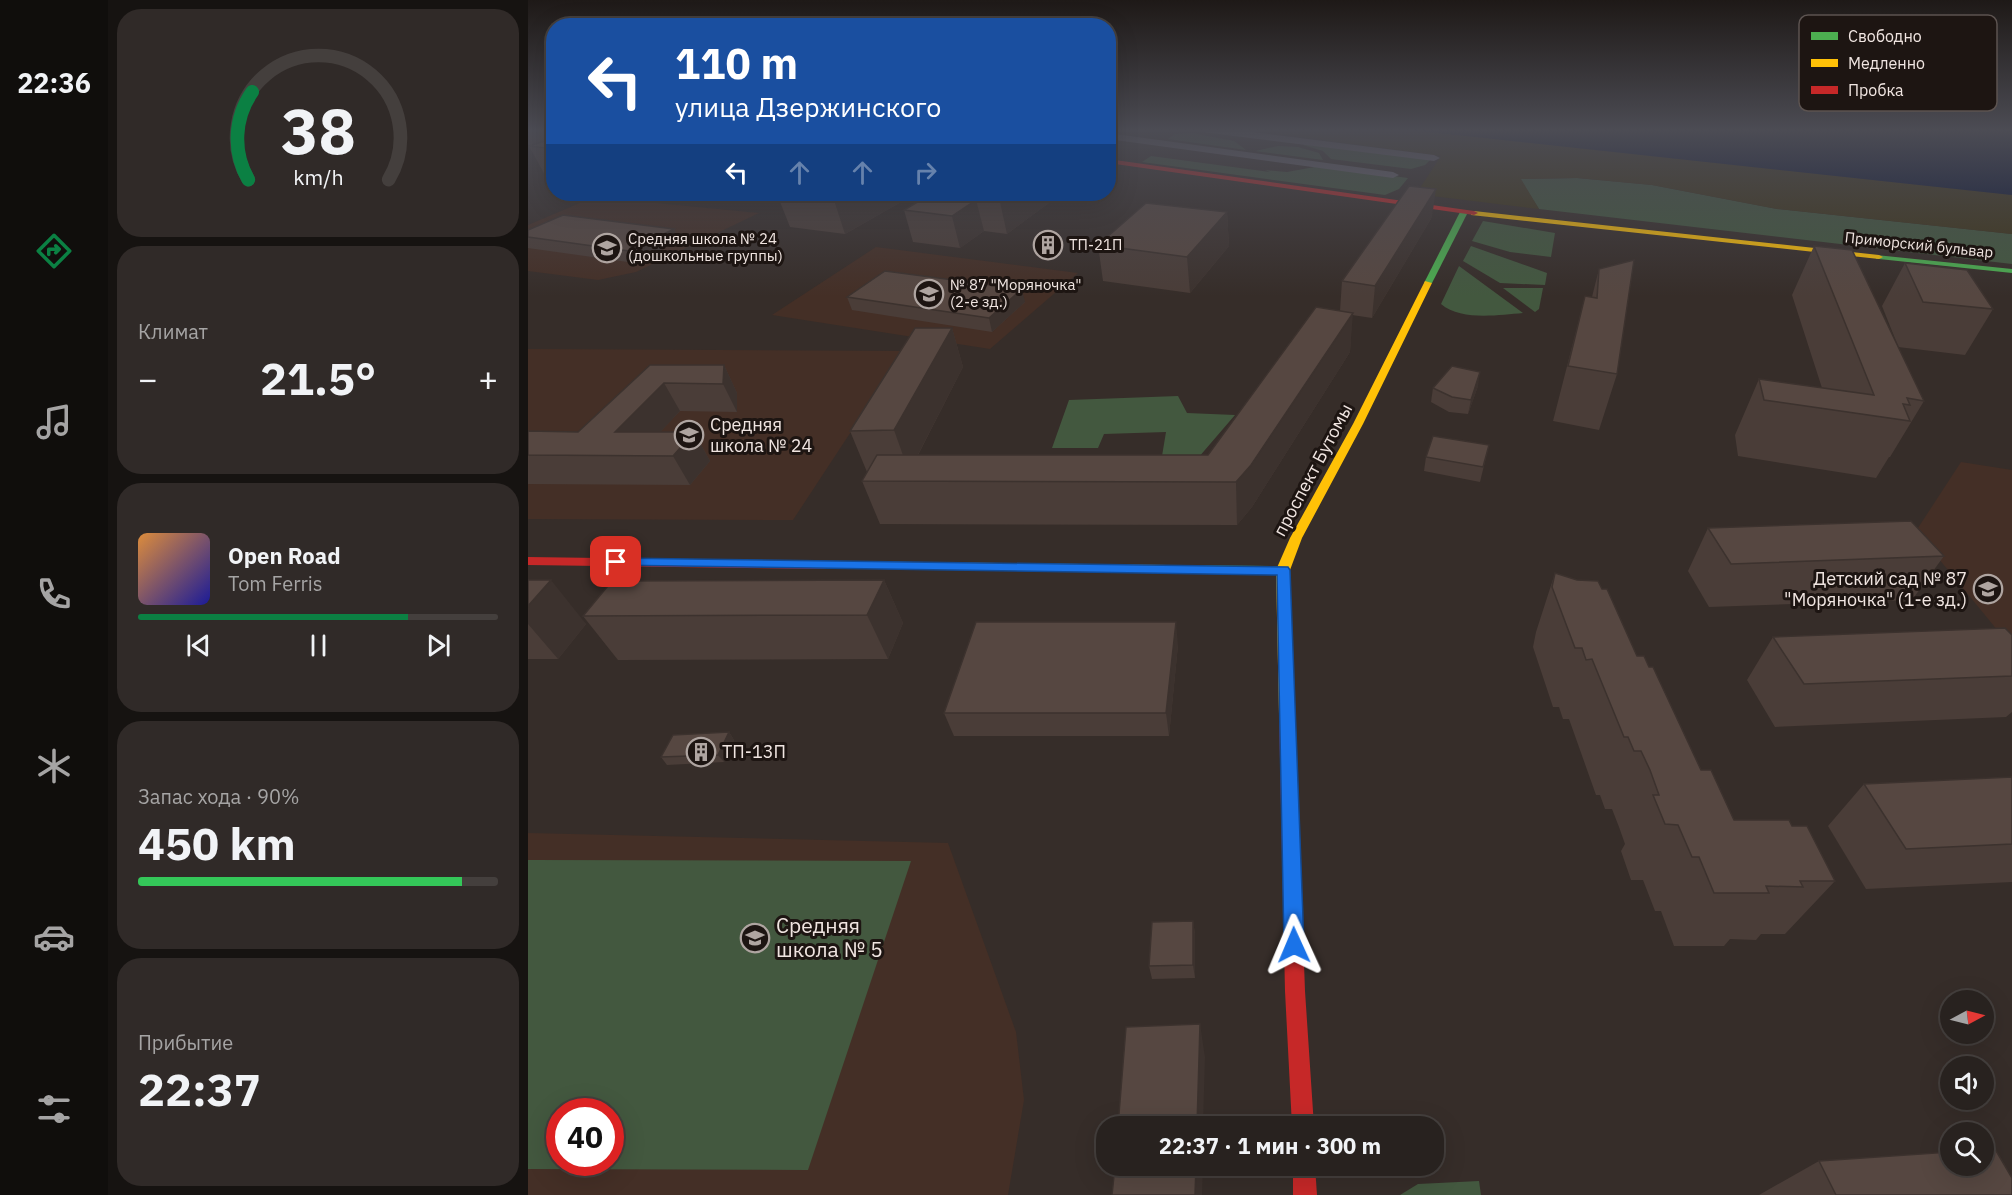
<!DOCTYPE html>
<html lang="ru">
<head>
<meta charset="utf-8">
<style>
  :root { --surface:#28221f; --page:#302a28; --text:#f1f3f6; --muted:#a5a4a4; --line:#443f3d; --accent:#0b8043 }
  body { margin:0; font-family:"IBM Plex Sans",sans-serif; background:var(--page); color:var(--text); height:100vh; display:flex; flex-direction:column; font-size:22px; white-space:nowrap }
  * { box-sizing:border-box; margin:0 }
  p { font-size:20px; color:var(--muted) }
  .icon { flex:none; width:33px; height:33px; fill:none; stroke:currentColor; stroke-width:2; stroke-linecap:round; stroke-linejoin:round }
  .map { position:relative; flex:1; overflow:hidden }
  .panel { display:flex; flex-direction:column; gap:9px; padding:9px; background:#161311; width:420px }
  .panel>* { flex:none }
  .guide { position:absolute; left:18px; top:18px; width:570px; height:183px; border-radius:24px; box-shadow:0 6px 24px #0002,0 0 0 2px var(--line); background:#1a4fa0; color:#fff; overflow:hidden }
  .needle { width:39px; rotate:83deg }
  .buttons { position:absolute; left:1412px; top:990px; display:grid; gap:12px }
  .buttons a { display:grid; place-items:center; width:54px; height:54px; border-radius:50%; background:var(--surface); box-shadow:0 6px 24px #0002,0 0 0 2px var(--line); font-size:30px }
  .speed { position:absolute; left:18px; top:1098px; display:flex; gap:12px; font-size:30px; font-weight:700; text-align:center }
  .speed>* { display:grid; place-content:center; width:78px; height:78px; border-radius:50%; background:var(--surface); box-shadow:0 6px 24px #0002,0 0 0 2px var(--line); line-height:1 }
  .speed .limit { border:9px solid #d22; background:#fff; color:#111 }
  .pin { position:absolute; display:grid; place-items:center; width:51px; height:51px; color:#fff; margin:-26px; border-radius:12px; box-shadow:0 3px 9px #0006 }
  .me { position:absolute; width:66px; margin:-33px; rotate:359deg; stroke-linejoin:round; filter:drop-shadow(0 0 4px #0008) }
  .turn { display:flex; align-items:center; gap:21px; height:126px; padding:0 30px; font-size:27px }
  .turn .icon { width:78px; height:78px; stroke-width:2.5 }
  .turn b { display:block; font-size:42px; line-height:51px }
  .lanes { display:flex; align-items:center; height:57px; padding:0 30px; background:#0003; justify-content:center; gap:30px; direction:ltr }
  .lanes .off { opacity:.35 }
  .big { font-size:45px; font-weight:700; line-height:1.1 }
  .panel .widget { flex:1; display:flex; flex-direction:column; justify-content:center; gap:9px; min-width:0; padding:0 21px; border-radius:24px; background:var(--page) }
  .panel .dial { align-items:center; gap:0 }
  .dial svg { height:156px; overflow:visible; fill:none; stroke:var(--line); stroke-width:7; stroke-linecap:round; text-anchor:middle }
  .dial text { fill:var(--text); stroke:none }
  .song { display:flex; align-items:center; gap:18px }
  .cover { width:72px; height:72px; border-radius:9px; background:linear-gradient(135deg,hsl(30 70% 55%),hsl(240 70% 35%)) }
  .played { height:6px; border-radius:3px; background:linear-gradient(90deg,var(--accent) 75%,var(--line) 75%) }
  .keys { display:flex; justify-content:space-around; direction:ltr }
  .heat { display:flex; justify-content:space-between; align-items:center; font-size:33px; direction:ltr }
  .charge { height:9px; border-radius:4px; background:linear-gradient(90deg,#34c759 90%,var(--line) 0) }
  .trip { position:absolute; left:568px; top:1116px; width:348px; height:60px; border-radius:24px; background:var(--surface); box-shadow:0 6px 24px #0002,0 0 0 2px var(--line); font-weight:700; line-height:60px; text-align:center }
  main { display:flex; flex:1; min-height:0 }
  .tab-bar { display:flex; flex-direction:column; width:108px; justify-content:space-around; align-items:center; background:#100e0c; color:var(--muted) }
  .tab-bar .icon { width:42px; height:42px }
  .tab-bar .current { color:var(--accent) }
  .tab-bar b { font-size:27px; color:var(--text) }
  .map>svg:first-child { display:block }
  .built { fill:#442f26; fill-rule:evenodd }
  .green { fill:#43583f; fill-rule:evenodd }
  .sand { fill:#3e3519 }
  .water { fill:#071236 }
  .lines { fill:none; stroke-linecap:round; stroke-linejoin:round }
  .street { fill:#6c6975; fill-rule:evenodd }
  .fast { fill:#4caf50; fill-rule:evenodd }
  .slow { fill:#ffc107; fill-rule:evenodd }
  .jam { fill:#c62828; fill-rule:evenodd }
  .wall { fill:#4a3d38 }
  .shaded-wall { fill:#3c322e }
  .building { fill:#564741; stroke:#3c322e; stroke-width:1.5 }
  .route { fill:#1a73e8; stroke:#114b97; stroke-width:1.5 }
  .labels { text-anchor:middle; stroke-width:6; stroke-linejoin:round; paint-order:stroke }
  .far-poi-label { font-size:15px; fill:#f0e5e1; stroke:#1d1512; text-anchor:start }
  .far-street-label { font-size:15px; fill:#f0e5e1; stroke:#1d1512 }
  .poi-label { font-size:18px; fill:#f0e5e1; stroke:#1d1512; text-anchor:start }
  .street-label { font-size:18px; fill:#f0e5e1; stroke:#1d1512 }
  .near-poi-label { font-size:21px; fill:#f0e5e1; stroke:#1d1512; text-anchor:start }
  .key { fill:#1d1512; stroke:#5c5350; stroke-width:1.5 }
  .key-label { font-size:16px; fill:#f0e5e1 }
</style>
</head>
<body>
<main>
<nav class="tab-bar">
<b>22:36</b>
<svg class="icon current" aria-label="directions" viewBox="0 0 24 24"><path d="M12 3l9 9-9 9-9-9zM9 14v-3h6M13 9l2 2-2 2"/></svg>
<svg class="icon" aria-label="music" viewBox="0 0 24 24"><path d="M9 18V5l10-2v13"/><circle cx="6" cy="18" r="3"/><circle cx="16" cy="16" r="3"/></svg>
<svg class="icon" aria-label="phone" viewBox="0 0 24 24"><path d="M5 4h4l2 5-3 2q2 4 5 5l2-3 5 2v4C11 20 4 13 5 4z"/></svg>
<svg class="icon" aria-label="climate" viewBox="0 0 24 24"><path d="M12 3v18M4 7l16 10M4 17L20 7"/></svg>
<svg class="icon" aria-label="car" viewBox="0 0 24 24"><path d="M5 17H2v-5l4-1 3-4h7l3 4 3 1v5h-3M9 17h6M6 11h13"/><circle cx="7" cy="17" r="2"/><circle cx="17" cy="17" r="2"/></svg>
<svg class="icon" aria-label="filters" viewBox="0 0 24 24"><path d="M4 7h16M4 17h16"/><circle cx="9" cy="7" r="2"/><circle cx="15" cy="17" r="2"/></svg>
</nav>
<section class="panel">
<div class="widget dial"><svg viewBox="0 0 100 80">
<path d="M14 69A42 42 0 1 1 86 69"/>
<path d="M14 69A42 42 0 0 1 16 24" stroke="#0b8043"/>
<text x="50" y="56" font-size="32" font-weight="700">38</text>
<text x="50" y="72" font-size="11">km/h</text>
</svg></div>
<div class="widget"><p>Климат</p>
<div class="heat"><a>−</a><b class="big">21.5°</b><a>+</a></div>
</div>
<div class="widget">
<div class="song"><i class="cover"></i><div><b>Open Road</b><p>Tom Ferris</p></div></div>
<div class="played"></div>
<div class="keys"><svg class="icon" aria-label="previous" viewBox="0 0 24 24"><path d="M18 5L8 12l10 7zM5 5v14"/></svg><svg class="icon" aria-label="pause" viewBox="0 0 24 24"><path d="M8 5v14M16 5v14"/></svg><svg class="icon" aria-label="next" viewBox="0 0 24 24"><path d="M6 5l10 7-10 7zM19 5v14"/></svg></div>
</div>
<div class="widget"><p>Запас хода · 90%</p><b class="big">450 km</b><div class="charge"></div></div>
<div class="widget"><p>Прибытие</p><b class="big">22:37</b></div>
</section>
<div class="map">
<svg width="1484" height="1195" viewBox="0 0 1484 1195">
  <rect width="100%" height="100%" fill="#362d29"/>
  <g class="built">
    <polygon points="66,197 231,213 108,272 70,280 0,271 0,225"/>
    <polygon points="348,247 550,273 462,349 244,315"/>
    <polygon points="0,349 376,351 265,520 0,519"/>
    <polygon points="1433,462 1484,470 1484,648 1388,531"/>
    <path d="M0,833L420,843L488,1032L496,1100L480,1195H0ZM32,1112H82V1162H32Z"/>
  </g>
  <g class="green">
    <polygon points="664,133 706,141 718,150 640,139 647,134"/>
    <polygon points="778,143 903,159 897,165 883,169 803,159 795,151 775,145"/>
    <polygon points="750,146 770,147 791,153 795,160 727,151"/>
    <polygon points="623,156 742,172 737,170 759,172 792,166 880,178 871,189 857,195 614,162"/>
    <polygon points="1049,178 1124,185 1249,209 1484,234 1484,264 1011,209 992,179"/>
    <polygon points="955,221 1027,233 1023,257 982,252 944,241"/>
    <polygon points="943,246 1019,273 1017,285 972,283 935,261"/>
    <path d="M931,266L995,313C970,315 933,321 913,304Z"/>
    <polygon points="975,288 1015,288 1011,309 1007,312"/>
    <polygon points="650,396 659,413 707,415 658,472 634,456 638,432 576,434 570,448 524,448 541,400"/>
    <path d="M0,860L383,861L280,1170L0,1169ZM32,1112H82V1162H32Z"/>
    <polygon points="951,1181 953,1195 872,1195 890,1184"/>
  </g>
  <polygon class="sand" points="714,129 874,129 1484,195 1484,234 1249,209 1124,185 1049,178 993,179 1011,209 888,194 913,156"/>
  <polygon class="water" points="874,129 1484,129 1484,195"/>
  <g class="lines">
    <g class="street">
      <polygon points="670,129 700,129 906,155 912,158 906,161 675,132"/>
      <polygon points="580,133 865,172 871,175 865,178 580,139"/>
    </g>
    <g class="fast">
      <polygon points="936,210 940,212 904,283 897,285 896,283 932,212"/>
      <polygon points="1348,255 1484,269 1484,273 1351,259 1348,259"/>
      <polygon points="639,565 755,566 762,570 755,574 634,572 632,569"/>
    </g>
    <g class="slow">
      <polygon points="946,211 1351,255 1355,257 1351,259 943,215 943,211"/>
      <polygon points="897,281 904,283 835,424 774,538 762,570 767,714 764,718 759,720 754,718 751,714 748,570 762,538 825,424"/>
      <polygon points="297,561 639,565 646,569 639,573 292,568 291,565"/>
    </g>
    <g class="jam">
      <polygon points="580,159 946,211 950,213 946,215 580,163"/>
      <polygon points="0,557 297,561 303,565 297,569 0,565"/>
      <polygon points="759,708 764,710 767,714 777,991 786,1126 764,1126 757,991 751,714 754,710"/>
      <polygon points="765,1166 787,1166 789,1195 765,1195"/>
    </g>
  </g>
  <g class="wall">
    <polygon points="0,129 26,129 26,178 18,177 1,146 5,145 0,145"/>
    <polygon points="249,194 387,194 317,234 262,227"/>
    <polygon points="403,194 533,194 479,234 456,231 432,248 385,242 376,210"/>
    <polygon points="699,212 701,246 662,293 575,281 570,245"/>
    <polygon points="904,217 844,318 824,315 822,352 724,507 709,525 352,524 334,481 339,472 322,431 424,328 435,367 390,455 680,455 812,311 814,281"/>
    <polygon points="146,229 151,241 107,263 0,248 0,230"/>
    <polygon points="1286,246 1370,346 1354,306 1377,263 1465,309 1437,355 1370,347 1396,401 1362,457 1361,457 1348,478 1210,456 1207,435 1231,379 1294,388 1264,295"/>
    <polygon points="1071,269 1089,374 1071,430 1025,421 1057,296 1064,297"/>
    <polygon points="319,297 497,302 464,332 324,310"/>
    <polygon points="122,365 196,365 209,393 209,412 152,411 132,432 166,432 182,461 162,485 0,484 0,431 50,432"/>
    <polygon points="950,386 940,414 921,412 903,402 905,388"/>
    <polygon points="961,445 952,482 896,471 898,457"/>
    <polygon points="1180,528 1416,556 1384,600 1181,607 1160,571"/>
    <polygon points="1027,573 1121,667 1173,770 1206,820 1264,826 1307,881 1257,934 1233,934 1228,940 1202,939 1196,946 1146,946 1133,911 1127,911 1115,880 1103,880 1093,851 1097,844 1091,827 1084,809 1077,809 1072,795 1068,795 1041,719 1035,719 1031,707 1025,707 1005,647 1008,632"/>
    <polygon points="0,580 58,624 30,659 0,659"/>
    <polygon points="356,580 375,623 360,659 90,660 55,616"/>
    <polygon points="1484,635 1484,712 1478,717 1247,727 1219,680 1245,637"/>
    <polygon points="650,645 641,736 426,736 416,713"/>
    <polygon points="201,732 206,740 196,762 139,765 133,757"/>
    <polygon points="1484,777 1484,882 1338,889 1300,826 1336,784"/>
    <polygon points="665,921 667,934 667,978 624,979 621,966"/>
    <polygon points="1291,1161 1484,1195 1231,1195"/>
  </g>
  <g class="shaded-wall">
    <polygon points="908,189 904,217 844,318 847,286"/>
    <polygon points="319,194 387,194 317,234 306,200"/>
    <polygon points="485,194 533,194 479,234 472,202"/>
    <polygon points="448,200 456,231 432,248 424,216"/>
    <polygon points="699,212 701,246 662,293 659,257"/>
    <polygon points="146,229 151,241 107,263 101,251"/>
    <polygon points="494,289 497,302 464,332 461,318"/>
    <polygon points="825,313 822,352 724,507 709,525 708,482"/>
    <polygon points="424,328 435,367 381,472 366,430"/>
    <polygon points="196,365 209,393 209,412 195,384"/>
    <polygon points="952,372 950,386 940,414 943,400"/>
    <polygon points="136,383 152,411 110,456 87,432"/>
    <polygon points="166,432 182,461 162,485 145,456"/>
    <polygon points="23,580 58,624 30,659 0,624 0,606"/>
    <polygon points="356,580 375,623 360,659 339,615"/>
    <polygon points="648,622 650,645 641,736 638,713"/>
    <polygon points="201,732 206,740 196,762 190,755"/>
    <polygon points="665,921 667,934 667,978 665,965"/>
    <polygon points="672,1024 677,1057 675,1126 669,1126"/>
    <polygon points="668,1166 675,1166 674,1195 667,1195"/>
  </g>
  <g class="building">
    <polygon points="26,138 26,149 1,146"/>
    <polygon points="881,186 908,189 847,286 814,281"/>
    <polygon points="249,194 319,194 306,200"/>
    <polygon points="403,194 485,194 472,202 448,200 424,216 376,210"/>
    <polygon points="618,203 699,212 659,257 570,245"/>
    <polygon points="35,215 146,229 101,251 0,237 0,230"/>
    <polygon points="1286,246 1324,250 1396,401 1379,398 1382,405 1375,404 1382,421 1236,400 1231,379 1346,395"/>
    <polygon points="1106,260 1089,374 1040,366 1057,296 1069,298 1071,269"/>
    <polygon points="1377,263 1439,270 1465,309 1395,302"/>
    <polygon points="357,271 494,289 461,318 319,297"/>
    <polygon points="788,307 825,313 723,465 708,482 334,481 349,455 680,455"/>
    <polygon points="387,328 424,328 366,430 322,431"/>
    <polygon points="122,365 196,365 195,384 136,383 87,432 166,432 145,456 0,455 0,431 50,432"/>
    <polygon points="924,366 952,372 943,400 924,397 905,388"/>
    <polygon points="905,436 961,445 955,467 898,457"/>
    <polygon points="1383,521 1416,556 1203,564 1180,528"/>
    <polygon points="1027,573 1049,580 1070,581 1074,589 1079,589 1109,656 1116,656 1121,667 1125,667 1173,770 1183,770 1206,820 1261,820 1264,826 1279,826 1307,881 1272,881 1275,887 1238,886 1241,893 1186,893 1171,857 1164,857 1150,825 1137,824 1125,795 1131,795 1122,770 1113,751 1106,751 1100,737 1096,737 1064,659 1058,660 1054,648 1047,648 1024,587"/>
    <polygon points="0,580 23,580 0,606"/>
    <polygon points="356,580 339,615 55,616 84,581"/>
    <polygon points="448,622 648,622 638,713 416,713"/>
    <polygon points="1477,628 1484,635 1484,676 1276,684 1245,637"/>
    <polygon points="201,732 190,755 133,757 145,735"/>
    <polygon points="1484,777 1484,844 1378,849 1336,784"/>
    <polygon points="665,921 665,965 621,966 624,922"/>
    <polygon points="672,1024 669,1126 590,1126 598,1027"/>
    <polygon points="1467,1149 1484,1178 1484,1195 1308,1195 1291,1161 1422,1152 1422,1166 1455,1166 1455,1150"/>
    <polygon points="587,1166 668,1166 667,1195 584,1195"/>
  </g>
  <linearGradient id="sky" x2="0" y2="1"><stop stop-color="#1e1917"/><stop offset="0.44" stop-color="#4c4c54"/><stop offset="1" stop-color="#4c4c54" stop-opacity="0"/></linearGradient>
  <rect width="1484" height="296" fill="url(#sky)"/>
  <polygon class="route" points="88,558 760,567 762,570 776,945 773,952 766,955 759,952 756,945 749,575 83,565 82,562 83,559"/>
  <defs>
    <g id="building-ring" transform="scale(1.5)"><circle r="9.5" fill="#1d1512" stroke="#afa5a1" stroke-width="1.5"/><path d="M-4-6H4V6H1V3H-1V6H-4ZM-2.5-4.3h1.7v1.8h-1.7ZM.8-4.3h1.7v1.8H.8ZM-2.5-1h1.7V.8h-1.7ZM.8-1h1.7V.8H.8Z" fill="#afa5a1"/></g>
    <g id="school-ring" transform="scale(1.5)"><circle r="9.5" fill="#1d1512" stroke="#afa5a1" stroke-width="1.5"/><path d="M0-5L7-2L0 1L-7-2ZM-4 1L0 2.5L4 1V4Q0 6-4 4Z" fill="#afa5a1"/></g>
  </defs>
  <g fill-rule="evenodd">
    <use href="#building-ring" x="520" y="245"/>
    <use href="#school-ring" x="79" y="248"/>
    <use href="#school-ring" x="401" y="294"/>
    <use href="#school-ring" x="161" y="435"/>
    <use href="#school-ring" x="1460" y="589"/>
    <use href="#building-ring" x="173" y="752"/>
    <use href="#school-ring" x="227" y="938"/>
  </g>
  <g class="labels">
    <g class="far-poi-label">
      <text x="100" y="244">Средняя школа № 24<tspan x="100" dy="17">(дошкольные группы)</tspan></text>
      <text x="541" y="250">ТП-21П</text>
      <text x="422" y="290">№ 87 "Моряночка"<tspan x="422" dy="17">(2-е зд.)</tspan></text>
    </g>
    <g class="far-street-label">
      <text transform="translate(1391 245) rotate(6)" y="5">Приморский бульвар</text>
    </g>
    <g class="poi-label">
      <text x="182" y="431">Средняя<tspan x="182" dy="21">школа № 24</tspan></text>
      <text x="1439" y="585" text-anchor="end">Детский сад № 87<tspan x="1439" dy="21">"Моряночка" (1-е зд.)</tspan></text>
      <text x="194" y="758">ТП-13П</text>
    </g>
    <g class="street-label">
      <text transform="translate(785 470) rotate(-62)" y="6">проспект Бутомы</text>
    </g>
    <g class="near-poi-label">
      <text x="248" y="933">Средняя<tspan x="248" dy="24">школа № 5</tspan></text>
    </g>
  </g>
  <rect x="1271" y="15" width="198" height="96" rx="9" class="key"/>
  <rect x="1283" y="32" width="27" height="8" fill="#4caf50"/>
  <rect x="1283" y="59" width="27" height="8" fill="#ffc107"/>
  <rect x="1283" y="86" width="27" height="8" fill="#c62828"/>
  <g class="key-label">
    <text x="1320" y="42">Свободно</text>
    <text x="1320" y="69">Медленно</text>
    <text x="1320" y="96">Пробка</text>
  </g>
</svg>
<div class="buttons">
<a><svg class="needle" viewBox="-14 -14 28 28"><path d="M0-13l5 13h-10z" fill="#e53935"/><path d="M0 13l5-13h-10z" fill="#a5a4a4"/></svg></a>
<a><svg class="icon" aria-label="sound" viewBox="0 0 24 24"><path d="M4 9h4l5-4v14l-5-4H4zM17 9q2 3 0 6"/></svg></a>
<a><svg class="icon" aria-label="search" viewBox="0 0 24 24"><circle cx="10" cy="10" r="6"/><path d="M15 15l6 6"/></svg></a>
</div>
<div class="speed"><div class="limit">40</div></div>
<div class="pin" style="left:88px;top:562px;background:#d93025"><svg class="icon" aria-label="arrive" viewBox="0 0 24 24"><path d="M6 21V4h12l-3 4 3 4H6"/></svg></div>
<svg class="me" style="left:766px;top:945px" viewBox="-20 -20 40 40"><path d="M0-17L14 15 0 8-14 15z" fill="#1a73e8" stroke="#fff" stroke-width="4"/></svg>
<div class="trip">22:37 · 1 мин · 300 m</div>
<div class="guide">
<div class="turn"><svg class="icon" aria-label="left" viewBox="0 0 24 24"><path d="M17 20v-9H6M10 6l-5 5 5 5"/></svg><div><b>110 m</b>улица Дзержинского</div></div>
<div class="lanes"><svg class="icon" aria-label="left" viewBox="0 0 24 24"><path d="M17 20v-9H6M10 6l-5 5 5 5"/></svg><svg class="icon off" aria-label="ahead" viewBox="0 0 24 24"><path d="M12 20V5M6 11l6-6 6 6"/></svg><svg class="icon off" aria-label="ahead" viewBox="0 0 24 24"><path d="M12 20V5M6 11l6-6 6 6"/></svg><svg class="icon off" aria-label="right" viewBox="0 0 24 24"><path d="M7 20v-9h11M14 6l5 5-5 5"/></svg></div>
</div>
</div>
</main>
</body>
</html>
